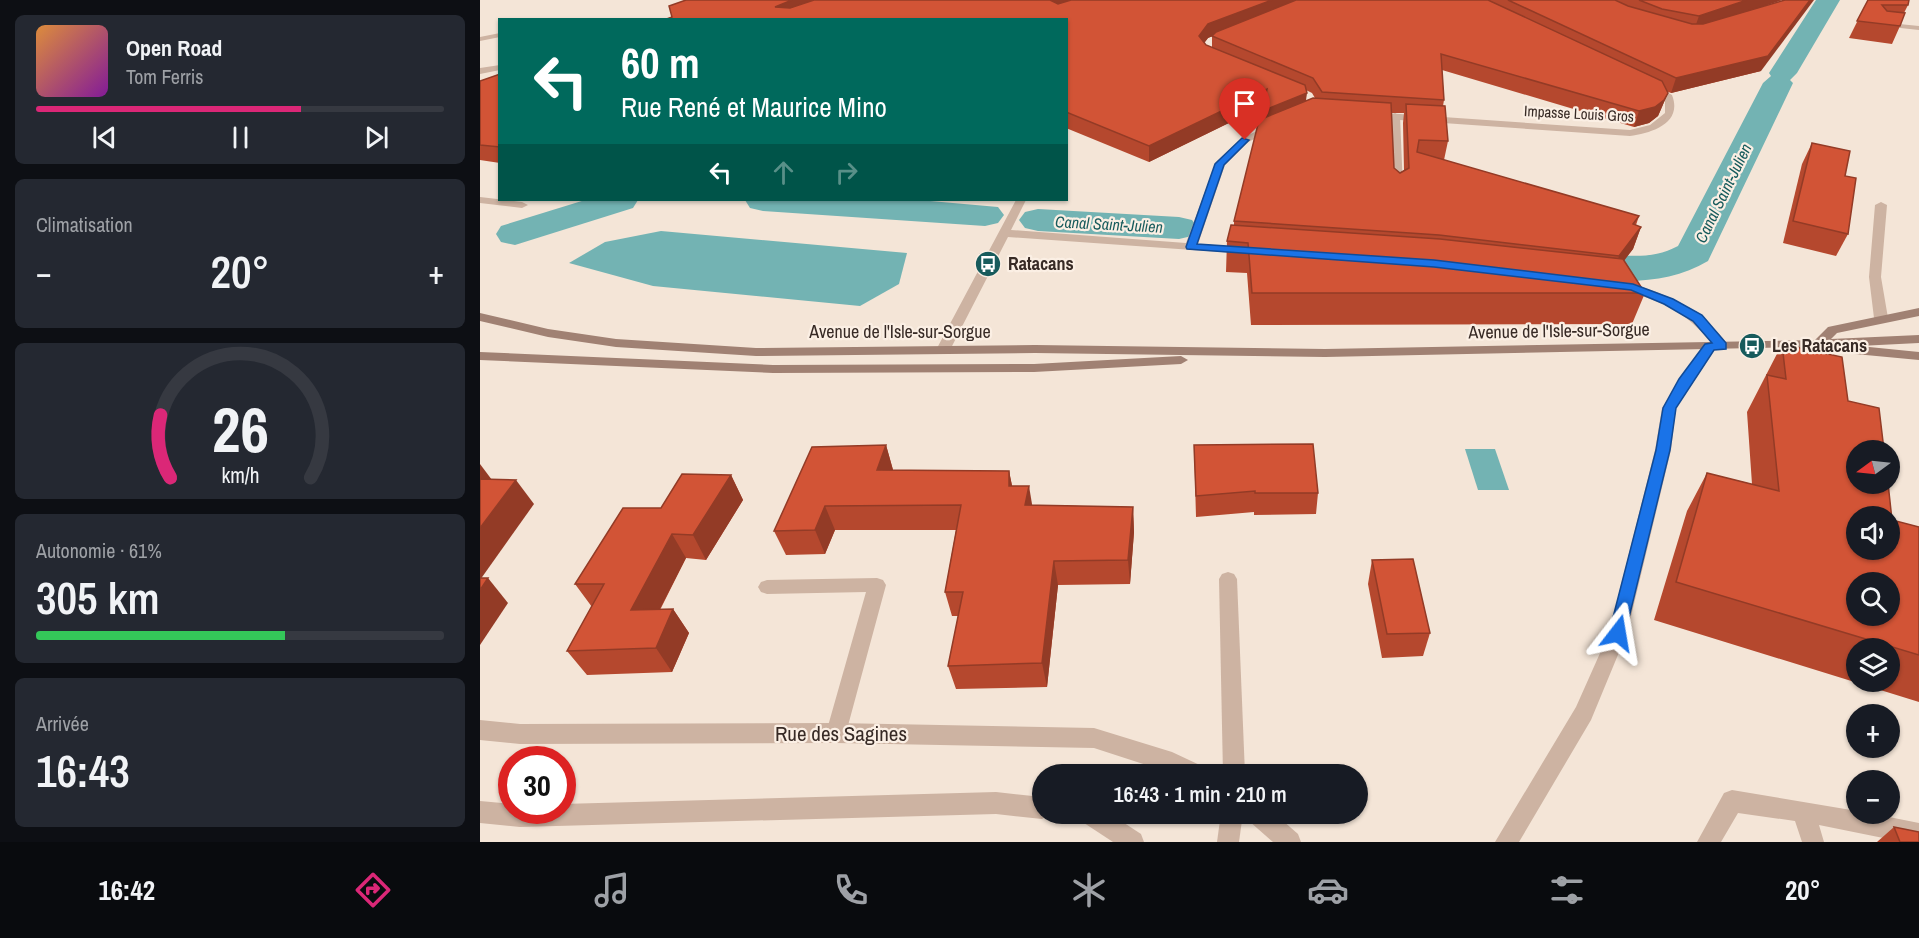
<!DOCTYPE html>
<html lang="fr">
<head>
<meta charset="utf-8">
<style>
  :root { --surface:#171b24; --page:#242831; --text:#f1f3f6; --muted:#9ea1a6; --line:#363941; --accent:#db2777 }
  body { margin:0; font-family:"Archivo Narrow",sans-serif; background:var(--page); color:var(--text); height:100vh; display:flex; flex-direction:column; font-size:22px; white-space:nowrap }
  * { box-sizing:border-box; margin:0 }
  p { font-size:20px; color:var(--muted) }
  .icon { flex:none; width:33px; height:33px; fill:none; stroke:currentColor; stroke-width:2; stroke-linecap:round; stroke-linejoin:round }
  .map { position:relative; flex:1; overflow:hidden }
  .panel { display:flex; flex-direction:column; gap:15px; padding:15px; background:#0d0f14; width:480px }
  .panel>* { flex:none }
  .guide { position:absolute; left:18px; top:18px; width:570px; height:183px; border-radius:0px; box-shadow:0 2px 4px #0004; background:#00695c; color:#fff; overflow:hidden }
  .needle { width:39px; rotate:255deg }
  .tools { position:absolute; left:1366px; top:440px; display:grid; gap:12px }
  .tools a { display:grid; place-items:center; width:54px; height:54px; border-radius:50%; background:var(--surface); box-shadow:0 2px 4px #0004; font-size:30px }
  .speed { position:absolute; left:18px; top:746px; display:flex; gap:12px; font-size:30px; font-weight:700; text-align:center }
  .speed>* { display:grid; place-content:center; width:78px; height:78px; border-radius:50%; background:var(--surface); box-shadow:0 2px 4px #0004; line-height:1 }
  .speed .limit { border:9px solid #d22; background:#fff; color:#111 }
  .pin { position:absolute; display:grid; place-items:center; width:51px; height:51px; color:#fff; margin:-62px -26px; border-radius:50% 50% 50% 0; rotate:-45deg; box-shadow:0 0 6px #0007 }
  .pin .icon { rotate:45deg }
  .me { position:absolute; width:66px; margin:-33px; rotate:14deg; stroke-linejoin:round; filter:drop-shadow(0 0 4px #0008) }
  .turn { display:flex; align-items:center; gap:21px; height:126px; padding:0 24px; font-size:27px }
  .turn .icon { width:78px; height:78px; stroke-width:2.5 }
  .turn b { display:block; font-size:42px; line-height:51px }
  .lanes { display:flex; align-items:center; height:57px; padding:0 24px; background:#0003; justify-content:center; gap:30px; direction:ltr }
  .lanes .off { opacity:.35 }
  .big { font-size:45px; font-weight:600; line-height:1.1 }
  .panel .tile { flex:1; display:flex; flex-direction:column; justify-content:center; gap:9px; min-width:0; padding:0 21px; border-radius:9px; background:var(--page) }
  .panel .dial { align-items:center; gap:0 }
  .dial svg { height:156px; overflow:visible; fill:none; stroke:var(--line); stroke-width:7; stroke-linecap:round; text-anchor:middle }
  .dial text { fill:var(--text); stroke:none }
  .song { display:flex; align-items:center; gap:18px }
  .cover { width:72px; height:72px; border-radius:9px; background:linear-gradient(135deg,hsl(30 70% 55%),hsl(290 70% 35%)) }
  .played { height:6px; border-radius:3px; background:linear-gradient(90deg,var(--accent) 65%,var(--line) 65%) }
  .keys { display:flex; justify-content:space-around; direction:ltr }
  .heat { display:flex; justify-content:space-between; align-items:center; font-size:33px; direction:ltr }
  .charge { height:9px; border-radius:4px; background:linear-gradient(90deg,#34c759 61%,var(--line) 0) }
  .trip { position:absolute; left:552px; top:764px; width:336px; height:60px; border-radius:30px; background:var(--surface); box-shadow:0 2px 4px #0004; font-weight:600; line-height:60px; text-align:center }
  .tabs { display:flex; height:96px; justify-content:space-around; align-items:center; background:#090b0e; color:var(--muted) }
  .tabs .icon { width:42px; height:42px }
  .tabs .current { color:var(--accent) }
  .tabs b { font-size:27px; color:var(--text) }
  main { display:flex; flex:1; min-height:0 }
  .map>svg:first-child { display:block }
  .water { fill:#73b3b3 }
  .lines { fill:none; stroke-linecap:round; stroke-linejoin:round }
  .canal { fill:#73b3b3; fill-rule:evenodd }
  .lane { fill:#cdb3a2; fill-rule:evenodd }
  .street { fill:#cdb3a2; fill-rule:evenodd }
  .secondary { fill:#a08173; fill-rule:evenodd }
  .wall { fill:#b5482e; fill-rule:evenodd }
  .shaded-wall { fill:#933b26 }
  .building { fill:#d25436; stroke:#933b26; stroke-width:1.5; fill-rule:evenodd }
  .route { fill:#1a73e8; stroke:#114b97; stroke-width:1.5 }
  .labels { text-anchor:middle; stroke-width:4.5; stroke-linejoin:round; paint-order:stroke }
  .far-street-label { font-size:15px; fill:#372a25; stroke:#fbefe4 }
  .far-water-label { font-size:16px; font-style:italic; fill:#175b5c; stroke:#fbefe4 }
  .poi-label { font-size:18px; font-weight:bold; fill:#372a25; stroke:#fbefe4; text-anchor:start }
  .street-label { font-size:18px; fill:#372a25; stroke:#fbefe4 }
  .near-street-label { font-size:21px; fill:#372a25; stroke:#fbefe4 }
</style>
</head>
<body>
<main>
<section class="panel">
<div class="tile">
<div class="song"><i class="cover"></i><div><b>Open Road</b><p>Tom Ferris</p></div></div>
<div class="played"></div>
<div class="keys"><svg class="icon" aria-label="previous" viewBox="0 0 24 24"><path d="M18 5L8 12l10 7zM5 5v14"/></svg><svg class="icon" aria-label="pause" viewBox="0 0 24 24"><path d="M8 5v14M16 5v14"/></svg><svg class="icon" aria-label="next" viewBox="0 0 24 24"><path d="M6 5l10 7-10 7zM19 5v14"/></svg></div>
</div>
<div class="tile"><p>Climatisation</p>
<div class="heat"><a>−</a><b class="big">20°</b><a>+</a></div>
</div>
<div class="tile dial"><svg viewBox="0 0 100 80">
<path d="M14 69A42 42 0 1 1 86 69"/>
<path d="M14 69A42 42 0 0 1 9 37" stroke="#db2777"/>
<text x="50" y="56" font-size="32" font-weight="700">26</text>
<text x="50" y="72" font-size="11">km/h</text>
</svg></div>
<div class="tile"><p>Autonomie · 61%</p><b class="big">305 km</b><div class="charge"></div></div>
<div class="tile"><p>Arrivée</p><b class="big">16:43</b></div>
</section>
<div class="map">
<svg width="1439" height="842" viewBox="0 0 1439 842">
  <rect width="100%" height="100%" fill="#f4e5d7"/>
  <g class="water">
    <polygon points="181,231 427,253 419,284 380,306 173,286 89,263 125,242"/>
    <polygon points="985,449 1015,449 1029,490 998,490"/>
  </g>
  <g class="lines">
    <g class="canal">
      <path d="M1336,0H1360L1317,73L1310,80L1313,83L1228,261C1181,289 1120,283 1069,270L1063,262L1069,254C1112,243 1156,269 1198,246L1283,83L1291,76L1289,73Z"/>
      <polygon points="105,200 158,200 153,208 35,245 21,242 16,234 21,226"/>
      <polygon points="265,200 439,200 518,207 524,215 518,223 505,226 283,211 270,208"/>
      <polygon points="558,209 699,217 712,220 718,228 712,236 699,239 558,231 545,228 539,220 545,212"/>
    </g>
    <g class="lane">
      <polygon points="1399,22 1439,26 1439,30 1402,26"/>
      <polygon points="20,33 20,37 0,41 0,37"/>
      <polygon points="20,65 20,70 0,74 0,68"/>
      <polygon points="915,113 920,116 923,189 918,192 913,189 910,116"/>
      <polygon points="0,197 42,202 48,205 42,208 0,203"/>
      <polygon points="1401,202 1407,205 1401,277 1408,318 1401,322 1394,318 1389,277 1395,205"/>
      <polygon points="397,578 403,580 406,585 366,733 363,740 356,743 349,740 346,733 386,592 287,594 281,592 278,587 281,582 287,580"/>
      <polygon points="1252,790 1377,811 1377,813 1389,813 1439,823 1439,842 1423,842 1339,825 1344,842 1322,842 1315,821 1258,813 1241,842 1217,842 1244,793"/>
    </g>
    <g class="street">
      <path d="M1170,83L1192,95C1203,123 1172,133 1150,136L891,118L886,115L891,112L1150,130L1170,125L1185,113V98L1167,88V84Z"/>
      <polygon points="792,124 795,125 795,129 768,142 745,165 718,244 765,247 769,248 769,254 528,237 470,350 463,354 458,353 456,350 536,200 546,200 531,230 706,243 736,162 762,138"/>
      <path d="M1145,282C1187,293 1223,310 1249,346L1242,350L1236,348L1196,408L1191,450L1147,633L1111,720L1039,842H1015L1096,707L1129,633L1175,450L1182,408L1225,344L1232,343C1201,308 1184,303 1141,289L1139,286Z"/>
      <polygon points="748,572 754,574 757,579 765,774 743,774 739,579 742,574"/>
      <polygon points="0,720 40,724 356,723 614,728 692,752 724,767 727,774 694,774 614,748 356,743 40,744 0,740"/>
      <polygon points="516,792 562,797 562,813 571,813 562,819 516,814 40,827 0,823 0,801 32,804 32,810 82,810 82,804"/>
      <polygon points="598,813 629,813 661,834 664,842 633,842 601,821"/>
      <polygon points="741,813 763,813 759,842 737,842"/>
      <polygon points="766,813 794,813 818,834 821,842 793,842 769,821"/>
    </g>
    <g class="secondary">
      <polygon points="1439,308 1439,316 1357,333 1351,339 1439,335 1439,343 1379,346 1439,352 1439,360 1375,354 1368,350 1372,346 845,357 555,353 276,356 136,347 68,337 0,321 0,313 68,329 136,339 276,348 555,345 845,349 1335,340 1348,327"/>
      <polygon points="0,352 293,365 554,364 701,356 708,360 701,364 554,372 293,373 0,360"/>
    </g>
  </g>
  <g class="wall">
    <path d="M206,0H1302L1283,6L1281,71L1191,93L1186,91L1188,93L1178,116L1169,123L1154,127L962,70L964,100L963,106L968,141L964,160L1159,216L1156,225L1161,227L1153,249L1144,260L1165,293L1152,324L771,325L767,273L746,272L747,241L754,225V221L781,119L783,106L669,162L586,128V20L192,17ZM732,36V48L726,45L724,43L728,38ZM826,90L832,93L835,98L826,101ZM911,113H924L923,123L924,170L920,173L914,168Z"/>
    <polygon points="1388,0 1428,5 1424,13 1420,26 1412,44 1369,38"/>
    <polygon points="20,74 20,163 0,160 0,81"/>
    <polygon points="1332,143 1368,234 1356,256 1303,243 1322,164"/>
    <path d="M1302,344L1368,401L1412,520L1439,527V702L1174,620L1207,511L1227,473L1272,484L1267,412ZM1377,648H1410V681H1377Z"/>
    <polygon points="406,445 413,470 529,471 532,486 552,505 653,507 654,532 650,584 578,585 567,687 476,689 468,666 478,616 472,616 465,592 476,530 355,530 345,554 306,555 294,531"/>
    <polygon points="714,445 838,493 836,514 774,515 774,512 716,517"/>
    <polygon points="251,475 263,500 226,560 206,558 180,610 193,609 209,633 192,672 107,675 87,651 112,607 95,584 181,508"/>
    <polygon points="892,560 950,633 943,656 902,658 888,584"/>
    <polygon points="1414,827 1439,842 1397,842"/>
  </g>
  <g class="shaded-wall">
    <polygon points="312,0 351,0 301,20 295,7"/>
    <polygon points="570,0 608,0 571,13"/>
    <polygon points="792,0 826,0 728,38 719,50 719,36 728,24"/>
    <polygon points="1267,0 1302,0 1214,30 1219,16"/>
    <polygon points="1330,0 1334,0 1281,71 1191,93 1196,78"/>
    <polygon points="787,89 786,105 669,162 669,146"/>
    <polygon points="827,93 825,108 781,127 782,111"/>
    <polygon points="1188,93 1178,116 1169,123 1154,127 1159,111"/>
    <polygon points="1161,227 1153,249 1131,278 1139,256"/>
    <polygon points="406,445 413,470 405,495 397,470"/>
    <polygon points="0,464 12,480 0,496"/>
    <polygon points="529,471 534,495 529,486"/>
    <polygon points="251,475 263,500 226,560 213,535"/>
    <polygon points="36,480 54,504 0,580 0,528"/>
    <polygon points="549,486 553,510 545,505"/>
    <polygon points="345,506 355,530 345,554 335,530"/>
    <polygon points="653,507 654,532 650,584 648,560"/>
    <polygon points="192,534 206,558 167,634 151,610"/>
    <polygon points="574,561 578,585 567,687 562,663"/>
    <polygon points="8,578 28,603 0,645 0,590"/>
    <polygon points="193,609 209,633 192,672 176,648"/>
  </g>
  <g class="building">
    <polygon points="206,0 312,0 295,7 310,8 334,0 570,0 578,4 591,0 792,0 728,24 719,36 726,45 825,85 827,93 782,111 787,89 669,146 586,112 586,20 184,20 192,17 189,6"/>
    <polygon points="816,0 1008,0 1182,81 1188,93 1184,100 1175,107 1159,111 961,54 964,100 842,92 833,78 732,36 736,32"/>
    <polygon points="1028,0 1135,0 1148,6 1212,24 1223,24 1305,0 1330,0 1288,56 1196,78"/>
    <polygon points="1159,0 1267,0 1219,16 1182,9"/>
    <polygon points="1388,0 1429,0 1428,5 1402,5 1407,11 1425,13 1420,26 1377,21"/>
    <polygon points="20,74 20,147 0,145 0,81"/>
    <polygon points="833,98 911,103 914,168 920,173 929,168 926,104 965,106 968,141 939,140 937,152 1159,216 1153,224 1161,227 1139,256 959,235 754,221 779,120"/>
    <polygon points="1332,143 1370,151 1365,176 1376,178 1368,234 1313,221"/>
    <polygon points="751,225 960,239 1143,259 1165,293 772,293 768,243 747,241"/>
    <path d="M1302,344L1362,357L1368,401L1399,408L1404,450H1377V483H1408L1412,520L1439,527V655L1196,582L1227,473L1299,491L1287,375L1306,379ZM1377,516H1410V549H1377ZM1377,582H1410V615H1377Z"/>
    <polygon points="833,444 838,493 775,493 775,491 716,496 714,445"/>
    <polygon points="406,445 397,470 529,471 529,486 549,486 545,505 653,507 648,560 574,561 562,663 468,666 483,592 465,592 481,505 345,506 335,530 294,531 332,447"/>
    <polygon points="202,474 251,475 213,535 192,534 151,610 193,609 176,648 87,651 124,584 95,584 143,508 181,508"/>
    <polygon points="0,479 36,480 0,528"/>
    <polygon points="933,559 950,633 907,634 892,560"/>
    <polygon points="0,578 8,578 0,590"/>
    <polygon points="1414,827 1439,832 1439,842 1420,842"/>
  </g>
  <polygon class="route" points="762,138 769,140 744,165 717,244 954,260 1153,284 1193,299 1222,315 1246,343 1246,349 1234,350 1196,408 1190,450 1144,638 1138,641 1132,638 1129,633 1176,450 1183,408 1199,379 1225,344 1232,343 1213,321 1184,304 1151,290 954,267 707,249 706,247 735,164"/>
  <defs>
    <g id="bus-disc" transform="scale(1.35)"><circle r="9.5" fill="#175b5c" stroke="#fbefe4"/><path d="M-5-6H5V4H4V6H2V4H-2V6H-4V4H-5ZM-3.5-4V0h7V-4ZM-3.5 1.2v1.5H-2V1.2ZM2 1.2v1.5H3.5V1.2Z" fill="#fff"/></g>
  </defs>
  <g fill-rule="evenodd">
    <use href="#bus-disc" x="508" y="264"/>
    <use href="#bus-disc" x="1272" y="346"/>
  </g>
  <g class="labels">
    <g class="far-street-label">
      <text transform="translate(1099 114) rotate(3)" y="5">Impasse Louis Gros</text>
    </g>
    <g class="far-water-label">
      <text transform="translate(1243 193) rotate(-64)" y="6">Canal Saint-Julien</text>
      <text transform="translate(629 224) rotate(3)" y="6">Canal Saint-Julien</text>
    </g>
    <g class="poi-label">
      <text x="528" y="270">Ratacans</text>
      <text x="1292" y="352">Les Ratacans</text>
    </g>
    <g class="street-label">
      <text transform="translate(1079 331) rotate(-1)" y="6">Avenue de l'Isle-sur-Sorgue</text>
      <text x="420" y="338">Avenue de l'Isle-sur-Sorgue</text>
    </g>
    <g class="near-street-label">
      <text x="361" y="741">Rue des Sagines</text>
    </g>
  </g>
</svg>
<div class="tools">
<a><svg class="needle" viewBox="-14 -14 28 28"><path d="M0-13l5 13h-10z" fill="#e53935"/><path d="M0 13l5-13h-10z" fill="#9ea1a6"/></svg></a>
<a><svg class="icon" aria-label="sound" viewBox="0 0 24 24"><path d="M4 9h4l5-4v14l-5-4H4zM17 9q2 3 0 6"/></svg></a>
<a><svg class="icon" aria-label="search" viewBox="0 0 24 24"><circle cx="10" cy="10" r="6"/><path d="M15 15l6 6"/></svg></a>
<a><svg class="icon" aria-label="layers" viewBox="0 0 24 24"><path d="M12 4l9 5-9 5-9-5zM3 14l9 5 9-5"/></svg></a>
<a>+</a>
<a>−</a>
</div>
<div class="speed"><div class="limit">30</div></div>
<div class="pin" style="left:765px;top:140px;background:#d93025"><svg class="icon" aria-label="arrive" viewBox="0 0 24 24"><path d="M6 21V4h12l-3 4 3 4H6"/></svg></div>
<svg class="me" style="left:1138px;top:633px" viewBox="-20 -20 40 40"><path d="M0-17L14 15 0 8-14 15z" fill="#1a73e8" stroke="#fff" stroke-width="4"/></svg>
<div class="trip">16:43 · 1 min · 210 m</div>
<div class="guide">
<div class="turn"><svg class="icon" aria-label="left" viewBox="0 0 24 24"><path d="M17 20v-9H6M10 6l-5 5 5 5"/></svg><div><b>60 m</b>Rue René et Maurice Mino</div></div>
<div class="lanes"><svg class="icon" aria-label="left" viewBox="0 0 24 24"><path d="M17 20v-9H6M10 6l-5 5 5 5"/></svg><svg class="icon off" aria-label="ahead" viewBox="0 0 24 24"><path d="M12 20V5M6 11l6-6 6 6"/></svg><svg class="icon off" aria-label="right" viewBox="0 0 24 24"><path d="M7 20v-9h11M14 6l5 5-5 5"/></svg></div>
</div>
</div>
</main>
<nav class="tabs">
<b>16:42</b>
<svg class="icon current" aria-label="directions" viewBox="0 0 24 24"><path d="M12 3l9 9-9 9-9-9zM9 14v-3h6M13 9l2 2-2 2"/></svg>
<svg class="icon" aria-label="music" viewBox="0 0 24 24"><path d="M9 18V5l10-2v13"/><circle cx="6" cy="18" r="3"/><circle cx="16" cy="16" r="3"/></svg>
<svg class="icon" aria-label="phone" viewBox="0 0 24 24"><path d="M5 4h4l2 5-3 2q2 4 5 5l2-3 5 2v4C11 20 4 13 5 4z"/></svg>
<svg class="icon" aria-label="climate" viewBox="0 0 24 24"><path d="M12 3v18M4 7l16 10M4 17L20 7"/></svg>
<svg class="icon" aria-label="car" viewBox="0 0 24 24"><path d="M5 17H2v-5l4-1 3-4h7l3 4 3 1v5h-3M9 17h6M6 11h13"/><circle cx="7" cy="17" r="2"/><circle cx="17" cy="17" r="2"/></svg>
<svg class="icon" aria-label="filters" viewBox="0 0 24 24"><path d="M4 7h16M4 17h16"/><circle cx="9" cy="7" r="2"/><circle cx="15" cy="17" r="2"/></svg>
<b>20°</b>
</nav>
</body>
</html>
